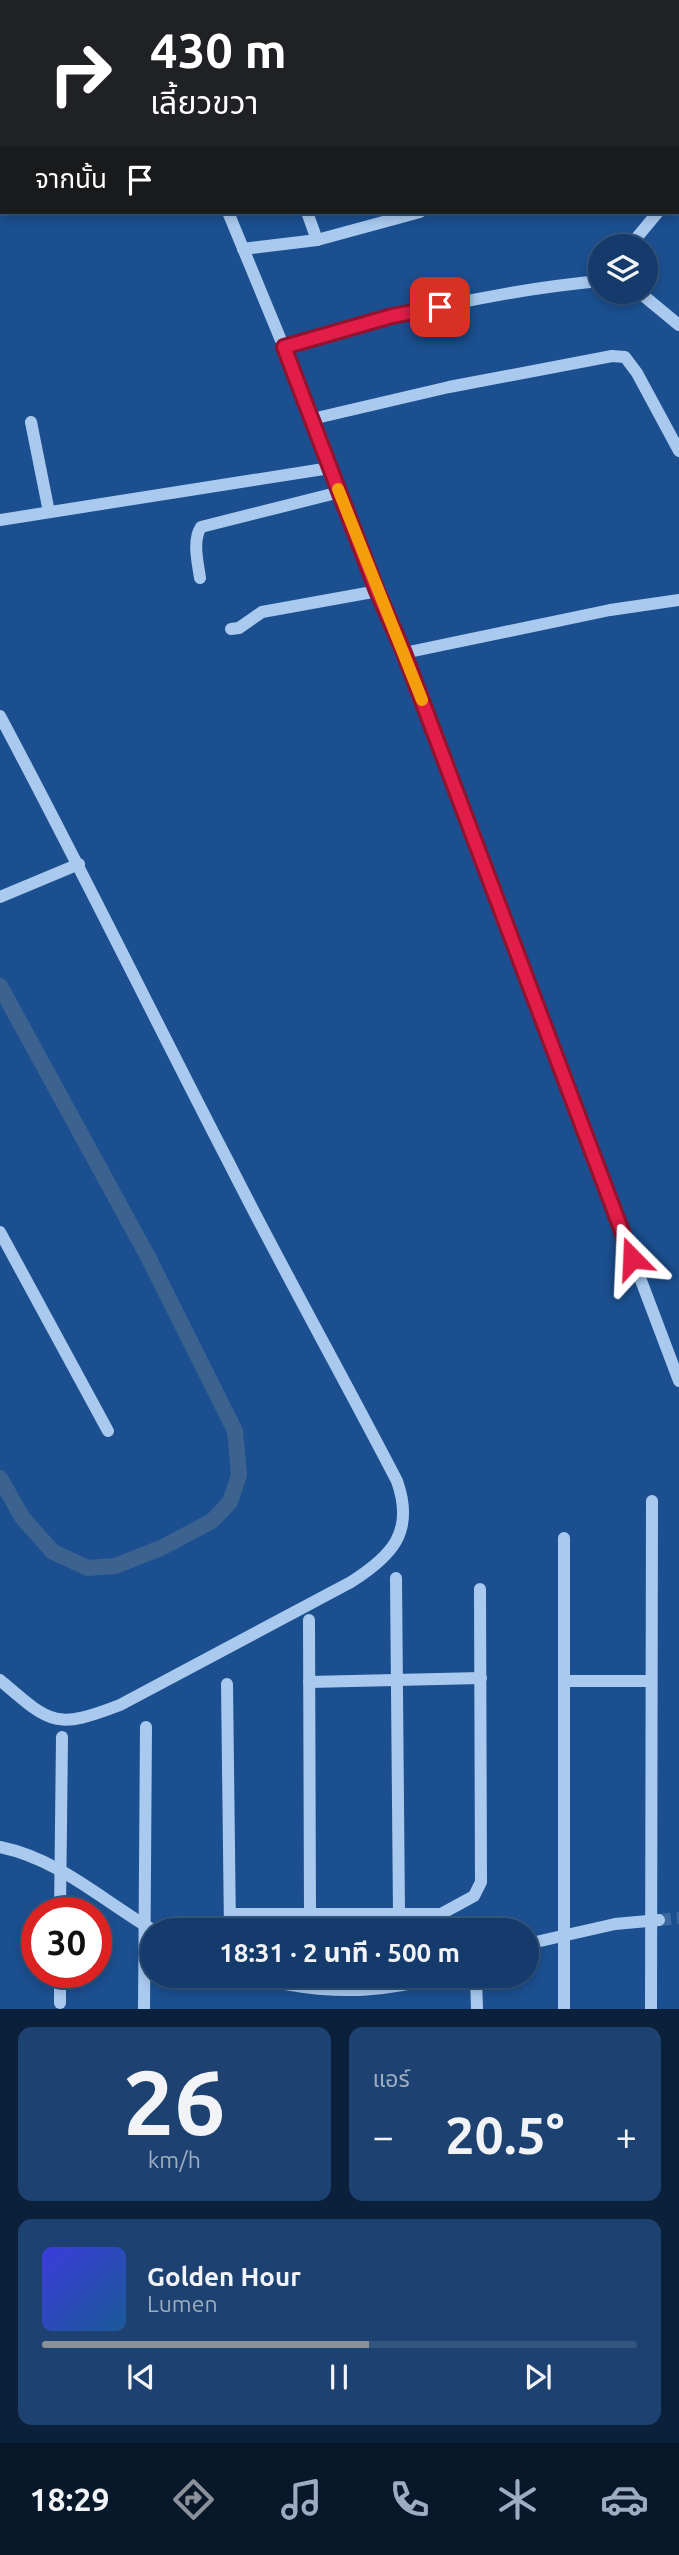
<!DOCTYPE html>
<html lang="th">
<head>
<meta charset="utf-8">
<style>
  :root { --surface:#143b6b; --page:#1d4271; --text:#f1f3f6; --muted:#9dadc1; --line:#33557e; --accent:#8c9099 }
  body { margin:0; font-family:Ubuntu,"Noto Sans Thai",sans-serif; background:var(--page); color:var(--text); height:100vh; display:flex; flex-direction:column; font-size:26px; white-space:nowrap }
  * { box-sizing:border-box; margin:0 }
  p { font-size:23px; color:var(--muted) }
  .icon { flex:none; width:38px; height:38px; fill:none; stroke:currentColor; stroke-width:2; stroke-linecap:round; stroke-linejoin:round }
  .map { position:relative; height:2009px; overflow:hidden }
  .sheet { display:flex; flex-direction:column; gap:18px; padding:18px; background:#0b203b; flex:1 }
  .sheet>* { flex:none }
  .banner { position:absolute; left:0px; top:0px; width:679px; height:214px; box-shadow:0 4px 10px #0003,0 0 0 2px var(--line); background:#202124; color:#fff; overflow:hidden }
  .buttons { position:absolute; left:588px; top:234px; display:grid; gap:14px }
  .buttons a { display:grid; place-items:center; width:70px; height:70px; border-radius:50%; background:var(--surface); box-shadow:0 4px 10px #0003,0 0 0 2px var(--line); font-size:35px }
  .speed { position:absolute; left:21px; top:1897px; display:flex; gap:14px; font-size:35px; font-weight:700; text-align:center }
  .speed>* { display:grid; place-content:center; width:91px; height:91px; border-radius:50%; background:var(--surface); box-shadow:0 4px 10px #0003,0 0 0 2px var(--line); line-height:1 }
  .speed .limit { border:10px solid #d22; background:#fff; color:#111 }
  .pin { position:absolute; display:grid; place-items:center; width:60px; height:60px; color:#fff; margin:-30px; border-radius:14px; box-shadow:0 4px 10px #0006 }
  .me { position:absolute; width:77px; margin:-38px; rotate:339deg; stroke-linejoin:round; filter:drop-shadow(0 0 5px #0008) }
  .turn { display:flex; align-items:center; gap:24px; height:147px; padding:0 35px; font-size:32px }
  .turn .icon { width:91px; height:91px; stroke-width:2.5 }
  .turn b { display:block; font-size:49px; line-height:60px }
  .then { display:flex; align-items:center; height:66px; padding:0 35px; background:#0003; gap:14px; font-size:26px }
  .big { font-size:52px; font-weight:700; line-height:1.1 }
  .sheet .tile { flex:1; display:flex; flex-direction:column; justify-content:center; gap:10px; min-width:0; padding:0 24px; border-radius:14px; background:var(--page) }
  .sheet .dial { align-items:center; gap:0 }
  .dial b { font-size:91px; line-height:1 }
  .song { display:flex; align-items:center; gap:21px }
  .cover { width:84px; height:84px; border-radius:10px; background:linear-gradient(135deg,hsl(240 70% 55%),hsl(210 70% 35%)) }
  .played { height:7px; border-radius:4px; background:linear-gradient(90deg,var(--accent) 55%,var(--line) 55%) }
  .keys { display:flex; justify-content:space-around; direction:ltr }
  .heat { display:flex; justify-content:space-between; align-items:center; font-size:38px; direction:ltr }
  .sheet .tiles { flex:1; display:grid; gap:18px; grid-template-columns:1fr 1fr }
  .tile:last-child { grid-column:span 2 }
  .trip { position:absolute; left:140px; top:1918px; width:399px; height:70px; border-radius:35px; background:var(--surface); box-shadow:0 4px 10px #0003,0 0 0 2px var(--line); font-weight:700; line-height:70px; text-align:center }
  .dock { display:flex; height:112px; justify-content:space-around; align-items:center; background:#08182b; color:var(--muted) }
  .dock .icon { width:49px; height:49px }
  .dock .on { color:var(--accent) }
  .dock b { font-size:32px; color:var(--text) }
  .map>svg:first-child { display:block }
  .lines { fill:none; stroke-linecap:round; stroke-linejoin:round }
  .canal { stroke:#3c6290; stroke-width:16 }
  .minor-tunnel { stroke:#3d69a0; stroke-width:12; stroke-dasharray:12 6; stroke-linecap:butt }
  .minor { stroke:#a9c9ee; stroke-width:12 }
  .route-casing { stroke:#92132f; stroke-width:18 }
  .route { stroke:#e11d48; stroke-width:12 }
  .slow { stroke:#f59e0b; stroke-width:12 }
</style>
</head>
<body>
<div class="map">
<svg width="679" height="2009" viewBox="0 0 679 2009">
  <rect width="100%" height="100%" fill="#1b4f8f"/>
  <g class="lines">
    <polyline class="canal" points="0,986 147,1255 235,1431 239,1475 230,1502 212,1521 161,1548 115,1566 88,1568 53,1552 22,1517 0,1478"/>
    <polyline class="minor-tunnel" points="659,1920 679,1918"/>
    <g class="minor">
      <polyline points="139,0 139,2"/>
      <polyline points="496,0 497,2"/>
      <polyline points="38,2 40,0"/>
      <polyline points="0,34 2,32"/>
      <polyline points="677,187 679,185"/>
      <polyline points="228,212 292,367 378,591 404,653 679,1381"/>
      <polyline points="307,212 317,240"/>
      <polyline points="629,247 658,212"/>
      <polyline points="243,249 317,240 420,212"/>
      <polyline points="639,292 679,325"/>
      <path d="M284,347C389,317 492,291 600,281"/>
      <polyline points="312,419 449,387 612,356 625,357 637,373 679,451"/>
      <polyline points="31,422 49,512"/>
      <polyline points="0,520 330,468"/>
      <path d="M200,578C198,563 192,541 201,527L340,492"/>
      <polyline points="231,629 239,628 262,612 378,591"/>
      <polyline points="404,653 610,610 679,600"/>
      <path d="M0,716C79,864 152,1014 229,1163C283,1270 342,1375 397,1481C415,1532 392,1556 351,1582L120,1705C55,1730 51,1724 0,1680"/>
      <polyline points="0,897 79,864"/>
      <polyline points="0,1232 108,1431"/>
      <polyline points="564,1538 564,2009"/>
      <polyline points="396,1578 399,1914"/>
      <polyline points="309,1620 310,1914"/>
      <polyline points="564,1681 651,1681"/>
      <polyline points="309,1682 481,1678"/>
      <polyline points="227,1684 230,1930"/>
      <path d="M0,1847C59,1859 103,1901 153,1930"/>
      <polyline points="60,1913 62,1737"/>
      <polyline points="230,1914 441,1914 451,1930"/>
      <polyline points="441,1914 474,1896 481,1882 480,1589"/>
      <polyline points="527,1944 615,1924 659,1920"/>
      <polyline points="60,1972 60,2003"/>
      <path d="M249,1976C260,1980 273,1982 285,1984C341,1994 386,1992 440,1976"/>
      <polyline points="476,1978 477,2009"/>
      <polyline points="144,2009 146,1727"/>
      <polyline points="651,2009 652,1501"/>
    </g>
  </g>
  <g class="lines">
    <g class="route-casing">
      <polyline id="route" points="440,307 392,316 284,347 377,591 404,653 632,1258"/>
    </g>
    <use href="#route" class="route"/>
    <polyline class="slow" points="338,489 422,700"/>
  </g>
</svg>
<div class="buttons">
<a><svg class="icon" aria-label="layers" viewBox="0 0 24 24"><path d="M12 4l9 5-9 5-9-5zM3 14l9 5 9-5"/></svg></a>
</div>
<div class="speed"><div class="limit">30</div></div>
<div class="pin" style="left:440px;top:307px;background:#d93025"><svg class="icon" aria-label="arrive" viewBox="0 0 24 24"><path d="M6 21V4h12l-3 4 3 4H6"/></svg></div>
<svg class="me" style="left:632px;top:1258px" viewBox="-20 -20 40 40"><path d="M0-17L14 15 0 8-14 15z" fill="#e11d48" stroke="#fff" stroke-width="4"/></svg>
<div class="trip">18:31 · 2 นาที · 500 m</div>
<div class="banner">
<div class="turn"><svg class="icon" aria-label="right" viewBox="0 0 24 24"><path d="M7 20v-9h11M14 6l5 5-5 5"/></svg><div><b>430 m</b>เลี้ยวขวา</div></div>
<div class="then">จากนั้น<svg class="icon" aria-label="arrive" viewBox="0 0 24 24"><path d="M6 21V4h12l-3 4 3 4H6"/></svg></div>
</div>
</div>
<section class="sheet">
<div class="tiles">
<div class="tile dial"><b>26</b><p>km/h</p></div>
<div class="tile"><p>แอร์</p>
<div class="heat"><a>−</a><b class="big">20.5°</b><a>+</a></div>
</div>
<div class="tile">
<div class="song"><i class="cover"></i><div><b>Golden Hour</b><p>Lumen</p></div></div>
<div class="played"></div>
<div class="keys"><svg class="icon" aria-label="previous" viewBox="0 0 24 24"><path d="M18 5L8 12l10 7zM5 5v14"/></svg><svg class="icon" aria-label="pause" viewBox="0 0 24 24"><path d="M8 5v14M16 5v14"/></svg><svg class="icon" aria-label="next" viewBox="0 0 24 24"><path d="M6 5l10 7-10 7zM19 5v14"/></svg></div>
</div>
</div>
</section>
<nav class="dock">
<b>18:29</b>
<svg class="icon on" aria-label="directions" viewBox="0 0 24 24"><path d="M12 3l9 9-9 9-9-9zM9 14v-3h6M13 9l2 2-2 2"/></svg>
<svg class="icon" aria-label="music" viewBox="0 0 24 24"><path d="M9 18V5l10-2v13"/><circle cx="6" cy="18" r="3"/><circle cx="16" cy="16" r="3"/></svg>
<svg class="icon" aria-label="phone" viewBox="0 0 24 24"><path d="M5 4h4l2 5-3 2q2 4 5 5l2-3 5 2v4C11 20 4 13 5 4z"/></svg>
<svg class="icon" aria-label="climate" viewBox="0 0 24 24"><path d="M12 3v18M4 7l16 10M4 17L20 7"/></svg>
<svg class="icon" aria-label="car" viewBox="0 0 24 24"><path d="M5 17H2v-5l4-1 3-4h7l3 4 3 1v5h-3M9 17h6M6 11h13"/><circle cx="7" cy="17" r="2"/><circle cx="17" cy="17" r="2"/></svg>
</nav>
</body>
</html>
